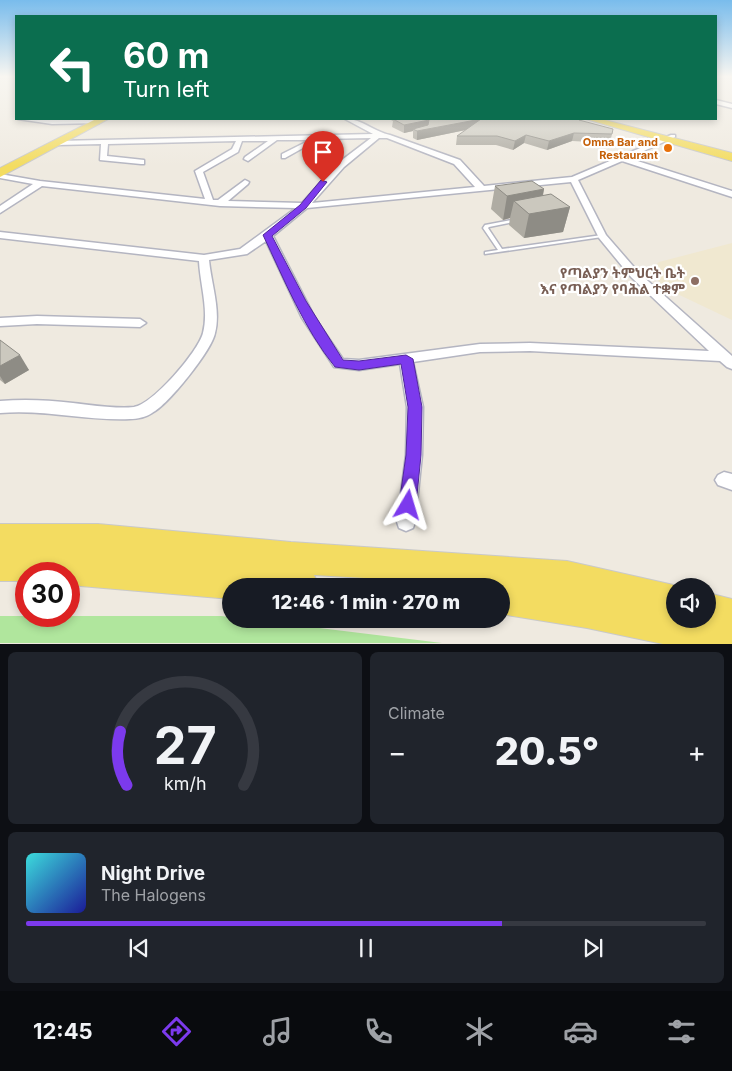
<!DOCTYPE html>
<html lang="en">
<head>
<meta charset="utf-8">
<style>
  :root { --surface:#171b24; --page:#20242c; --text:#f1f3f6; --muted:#9ea1a6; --line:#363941; --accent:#7c3aed }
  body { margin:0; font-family:Inter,"Noto Sans Ethiopic",sans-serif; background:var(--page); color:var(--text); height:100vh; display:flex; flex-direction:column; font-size:19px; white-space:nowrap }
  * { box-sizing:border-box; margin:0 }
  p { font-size:16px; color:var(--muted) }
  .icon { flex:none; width:28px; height:28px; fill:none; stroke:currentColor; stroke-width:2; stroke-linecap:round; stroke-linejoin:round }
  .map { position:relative; height:644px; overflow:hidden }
  .details { display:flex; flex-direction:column; gap:8px; padding:8px; background:#0d0f14; flex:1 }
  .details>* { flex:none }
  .banner { position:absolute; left:15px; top:15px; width:702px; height:105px; border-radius:0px; box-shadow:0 2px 8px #0003; background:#0b6e4f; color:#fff; overflow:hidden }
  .controls { position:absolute; left:666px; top:578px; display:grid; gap:10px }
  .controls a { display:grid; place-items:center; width:50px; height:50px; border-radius:50%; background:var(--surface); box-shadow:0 2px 8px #0003; font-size:25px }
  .speed { position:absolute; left:15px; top:562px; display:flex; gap:10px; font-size:25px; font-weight:700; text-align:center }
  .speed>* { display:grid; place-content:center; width:65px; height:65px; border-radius:50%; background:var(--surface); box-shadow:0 2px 8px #0003; line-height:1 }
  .speed .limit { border:8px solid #d22; background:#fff; color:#111 }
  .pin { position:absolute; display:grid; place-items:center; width:42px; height:42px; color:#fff; margin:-51px -21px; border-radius:50% 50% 50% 0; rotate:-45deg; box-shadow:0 0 5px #0007 }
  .pin .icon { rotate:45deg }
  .me { position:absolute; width:55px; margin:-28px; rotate:7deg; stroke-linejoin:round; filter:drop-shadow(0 0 4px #0008) }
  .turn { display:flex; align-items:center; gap:18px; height:105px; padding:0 25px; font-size:22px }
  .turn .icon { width:65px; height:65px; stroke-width:2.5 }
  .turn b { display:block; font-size:35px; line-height:42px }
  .big { font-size:38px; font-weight:800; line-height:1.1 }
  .details .widget { flex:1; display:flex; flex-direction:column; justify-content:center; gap:8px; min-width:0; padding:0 18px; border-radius:8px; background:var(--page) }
  .details .dial { align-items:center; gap:0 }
  .dial svg { height:130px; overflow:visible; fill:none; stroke:var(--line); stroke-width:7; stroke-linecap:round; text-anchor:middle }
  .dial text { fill:var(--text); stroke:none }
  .song { display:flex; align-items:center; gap:15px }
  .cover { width:60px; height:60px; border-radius:8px; background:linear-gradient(135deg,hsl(180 70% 55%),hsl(240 70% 35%)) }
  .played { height:5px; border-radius:2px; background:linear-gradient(90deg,var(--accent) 70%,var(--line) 70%) }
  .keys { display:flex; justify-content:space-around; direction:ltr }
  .heat { display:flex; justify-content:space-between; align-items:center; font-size:28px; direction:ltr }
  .details .tiles { flex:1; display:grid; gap:8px; grid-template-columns:1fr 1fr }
  .widget:last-child { grid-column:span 2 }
  .trip { position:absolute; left:222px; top:578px; width:288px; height:50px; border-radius:25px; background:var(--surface); box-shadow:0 2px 8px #0003; font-weight:800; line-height:50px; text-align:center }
  .menu { display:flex; height:80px; justify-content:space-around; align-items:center; background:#090b0e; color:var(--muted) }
  .menu .icon { width:35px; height:35px }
  .menu .active { color:var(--accent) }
  .menu b { font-size:22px; color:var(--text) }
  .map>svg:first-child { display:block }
  .education { fill:#f0e8d0 }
  .green { fill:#b0e69d }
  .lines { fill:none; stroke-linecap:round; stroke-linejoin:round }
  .service-casing { stroke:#b4b5c1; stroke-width:3 }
  .minor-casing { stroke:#b4b5c1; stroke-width:3 }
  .primary-casing { stroke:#c9c9c9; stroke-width:2 }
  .service { fill:#fff; fill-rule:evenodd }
  .minor { fill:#fff; fill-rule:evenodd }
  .primary { fill:#f3dc61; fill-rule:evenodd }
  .wall { fill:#afaca3 }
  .shaded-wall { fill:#8e8c85 }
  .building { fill:#cbc8be; stroke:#8e8c85 }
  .route { fill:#7c3aed; stroke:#51269a }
  .food-dot { fill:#e8710a; stroke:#fff; stroke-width:2 }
  .education-dot { fill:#8d6e63; stroke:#fff; stroke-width:2 }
  .labels { text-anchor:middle; stroke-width:4.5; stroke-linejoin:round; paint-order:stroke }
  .far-food-label { font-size:11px; font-weight:bold; fill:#c56008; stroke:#fff; text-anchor:end }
  .education-label { font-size:14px; font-weight:bold; fill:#785e54; stroke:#fff; text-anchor:end }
</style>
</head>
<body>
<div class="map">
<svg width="732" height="644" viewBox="0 0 732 644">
  <rect width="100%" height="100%" fill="#efeae0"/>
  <polygon class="education" points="732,243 732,320 669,290 648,272 659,262"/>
  <polygon class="green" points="0,616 221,616 442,643 0,643"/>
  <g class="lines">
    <g class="service-casing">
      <polygon id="service" points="517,219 519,219 519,221 489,227 488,228 502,249 602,235 604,236 602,237 485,254 485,252 498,250 483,228 485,225"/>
    </g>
    <g class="minor-casing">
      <g id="minor">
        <polygon points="716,100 732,104 732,108 716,104"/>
        <polygon points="18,119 99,119 102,121 99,123 52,124"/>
        <path d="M345,119C360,118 375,132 390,135L460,160L484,186L572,177L671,135H675V137L628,158L732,191V197L622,161L578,180L606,235L639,273L732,356V369L727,367L720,361L530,351L480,352L413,362L423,407L422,455L415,522L413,528L406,531L399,528L397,522L406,455L407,407L400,364L359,370L334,367L302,318L266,241L247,254L209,260C211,283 221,310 215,333C212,350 168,405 152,413C146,417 137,419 130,419C86,421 44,409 0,413V401C24,399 48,400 73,403C92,405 114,409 134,407C153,404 198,352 203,333C209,310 200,284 199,261L0,238V232L204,255L240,249L296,208L220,206L42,186L0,213V206L33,184L0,178V174L40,181L205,199L195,171L232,149L236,141L108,144L107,156L144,160V164H141L100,160L101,144L57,145L54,143L57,141L373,134ZM371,138L338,163L302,203L228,201L248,184L249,182L245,180L218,200H213L203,172L238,152L242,141H268L245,157L244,159L248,161L277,140H310L282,154V158H285L319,139ZM379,138H387L454,164L475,187L312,203L344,167ZM571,182L599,238L631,277L709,351L530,343L480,344L359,360L343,359L315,318L273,236L307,208Z"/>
        <polygon points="37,316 140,319 146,323 140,327 37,324 0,326 0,318"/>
        <polygon points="724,472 732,474 732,490 718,485 715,480 718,475"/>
      </g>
    </g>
    <g class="primary-casing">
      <g id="primary">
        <polygon points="96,119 108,119 0,177 0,168"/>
        <polygon points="586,119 601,119 732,153 732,161"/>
        <polygon points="0,524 98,524 291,542 567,561 678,586 675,586 675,619 708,619 708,593 732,599 732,644 663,644 587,628 501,614 501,586 314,575 319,586 231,586 231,599 69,585 69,574 26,574 26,581 0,581"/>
      </g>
    </g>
    <use href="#service" class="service"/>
    <use href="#minor" class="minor"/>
    <use href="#primary" class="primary"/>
  </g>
  <g class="wall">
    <polygon points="389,119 579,119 581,121 612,134 610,143 572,141 547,150 524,143 513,150 496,145 456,145 457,136 466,130 417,140 413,138 413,131 404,133 392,127 393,121"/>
    <polygon points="495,186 544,189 543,196 570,207 563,232 524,238 509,225 510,218 503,220 491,209"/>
    <polygon points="0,340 29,370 5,384 0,380"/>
  </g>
  <g class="shaded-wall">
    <polygon points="481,119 480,127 417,140 417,131"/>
    <polygon points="429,120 428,129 413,129 413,131 404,133 404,125"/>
    <polygon points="574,133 572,141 547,150 549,141"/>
    <polygon points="526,135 524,143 513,150 515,141"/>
    <polygon points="544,189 539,212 570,207 563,232 524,238 529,214 514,201 510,218 503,220 507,196"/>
    <polygon points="20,355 29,370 5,384 0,376 0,366"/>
  </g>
  <g class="building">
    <polygon points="393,119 581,119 579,120 613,129 612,134 574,133 549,141 526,135 515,141 497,136 457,136 481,119 417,131 413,129 428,125 429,120 404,125"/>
    <polygon points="532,181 544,189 507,196 495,186"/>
    <polygon points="551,194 570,207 529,214 514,201"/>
    <polygon points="0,340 20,355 0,366"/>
  </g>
  <linearGradient id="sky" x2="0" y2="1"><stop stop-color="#79bcec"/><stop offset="0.46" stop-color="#f8f6f1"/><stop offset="1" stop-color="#f8f6f1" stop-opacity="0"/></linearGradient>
  <rect width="732" height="166" fill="url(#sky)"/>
  <path class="route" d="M321,180L327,182L306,208L272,236L306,301L343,360L359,361L406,355L413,359L422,407L421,455L416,505L414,511L408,513L402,511L399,505L406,455L408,407L401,364L359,370L335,367C304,329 284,279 263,235L300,205Z"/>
  <circle class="food-dot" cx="668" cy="148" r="5"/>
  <circle class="education-dot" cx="695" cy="281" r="5"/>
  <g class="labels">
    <g class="far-food-label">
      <text x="658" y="146">Omna Bar and<tspan x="658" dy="13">Restaurant</tspan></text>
    </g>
    <g class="education-label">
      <text x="685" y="278">የጣልያን ትምህርት ቤት<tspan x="685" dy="16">እና የጣልያን የባሕል ተቋም</tspan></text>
    </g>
  </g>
</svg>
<div class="controls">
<a><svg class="icon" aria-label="sound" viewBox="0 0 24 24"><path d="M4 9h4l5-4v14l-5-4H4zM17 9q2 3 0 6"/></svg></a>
</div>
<div class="speed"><div class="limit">30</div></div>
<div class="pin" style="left:323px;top:182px;background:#d93025"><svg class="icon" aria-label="arrive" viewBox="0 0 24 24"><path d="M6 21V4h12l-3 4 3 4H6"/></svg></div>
<svg class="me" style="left:408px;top:505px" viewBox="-20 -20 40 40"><path d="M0-17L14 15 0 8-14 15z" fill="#7c3aed" stroke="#fff" stroke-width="4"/></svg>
<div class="trip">12:46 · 1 min · 270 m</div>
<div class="banner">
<div class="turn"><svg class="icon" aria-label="left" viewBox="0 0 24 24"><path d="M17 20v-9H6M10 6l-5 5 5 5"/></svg><div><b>60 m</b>Turn left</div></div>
</div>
</div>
<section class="details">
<div class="tiles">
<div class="widget dial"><svg viewBox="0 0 100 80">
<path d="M14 69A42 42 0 1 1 86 69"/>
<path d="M14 69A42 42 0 0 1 10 36" stroke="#7c3aed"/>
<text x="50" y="56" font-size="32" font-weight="700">27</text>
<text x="50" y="72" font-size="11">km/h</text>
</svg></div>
<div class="widget"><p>Climate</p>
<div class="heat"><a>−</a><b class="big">20.5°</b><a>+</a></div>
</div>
<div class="widget">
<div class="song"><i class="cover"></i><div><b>Night Drive</b><p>The Halogens</p></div></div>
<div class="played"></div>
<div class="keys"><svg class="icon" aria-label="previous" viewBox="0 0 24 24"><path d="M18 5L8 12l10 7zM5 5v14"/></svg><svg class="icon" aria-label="pause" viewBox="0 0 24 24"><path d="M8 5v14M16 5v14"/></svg><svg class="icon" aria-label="next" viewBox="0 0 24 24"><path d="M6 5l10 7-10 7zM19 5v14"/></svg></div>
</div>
</div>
</section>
<nav class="menu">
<b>12:45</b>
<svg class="icon active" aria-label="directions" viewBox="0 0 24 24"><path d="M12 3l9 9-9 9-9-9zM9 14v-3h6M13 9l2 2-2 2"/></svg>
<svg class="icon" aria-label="music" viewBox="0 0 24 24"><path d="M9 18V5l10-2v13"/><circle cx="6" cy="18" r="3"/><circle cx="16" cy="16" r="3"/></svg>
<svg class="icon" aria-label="phone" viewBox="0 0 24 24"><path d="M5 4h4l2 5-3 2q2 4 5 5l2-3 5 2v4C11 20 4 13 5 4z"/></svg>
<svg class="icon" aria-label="climate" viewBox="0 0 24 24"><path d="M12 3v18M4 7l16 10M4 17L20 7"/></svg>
<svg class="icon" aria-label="car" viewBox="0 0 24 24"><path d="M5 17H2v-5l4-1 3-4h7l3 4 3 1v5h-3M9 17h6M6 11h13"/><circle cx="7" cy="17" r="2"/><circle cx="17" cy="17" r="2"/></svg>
<svg class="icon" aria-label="filters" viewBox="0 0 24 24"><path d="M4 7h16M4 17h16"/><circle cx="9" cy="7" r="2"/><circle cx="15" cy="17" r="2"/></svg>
</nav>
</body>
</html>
